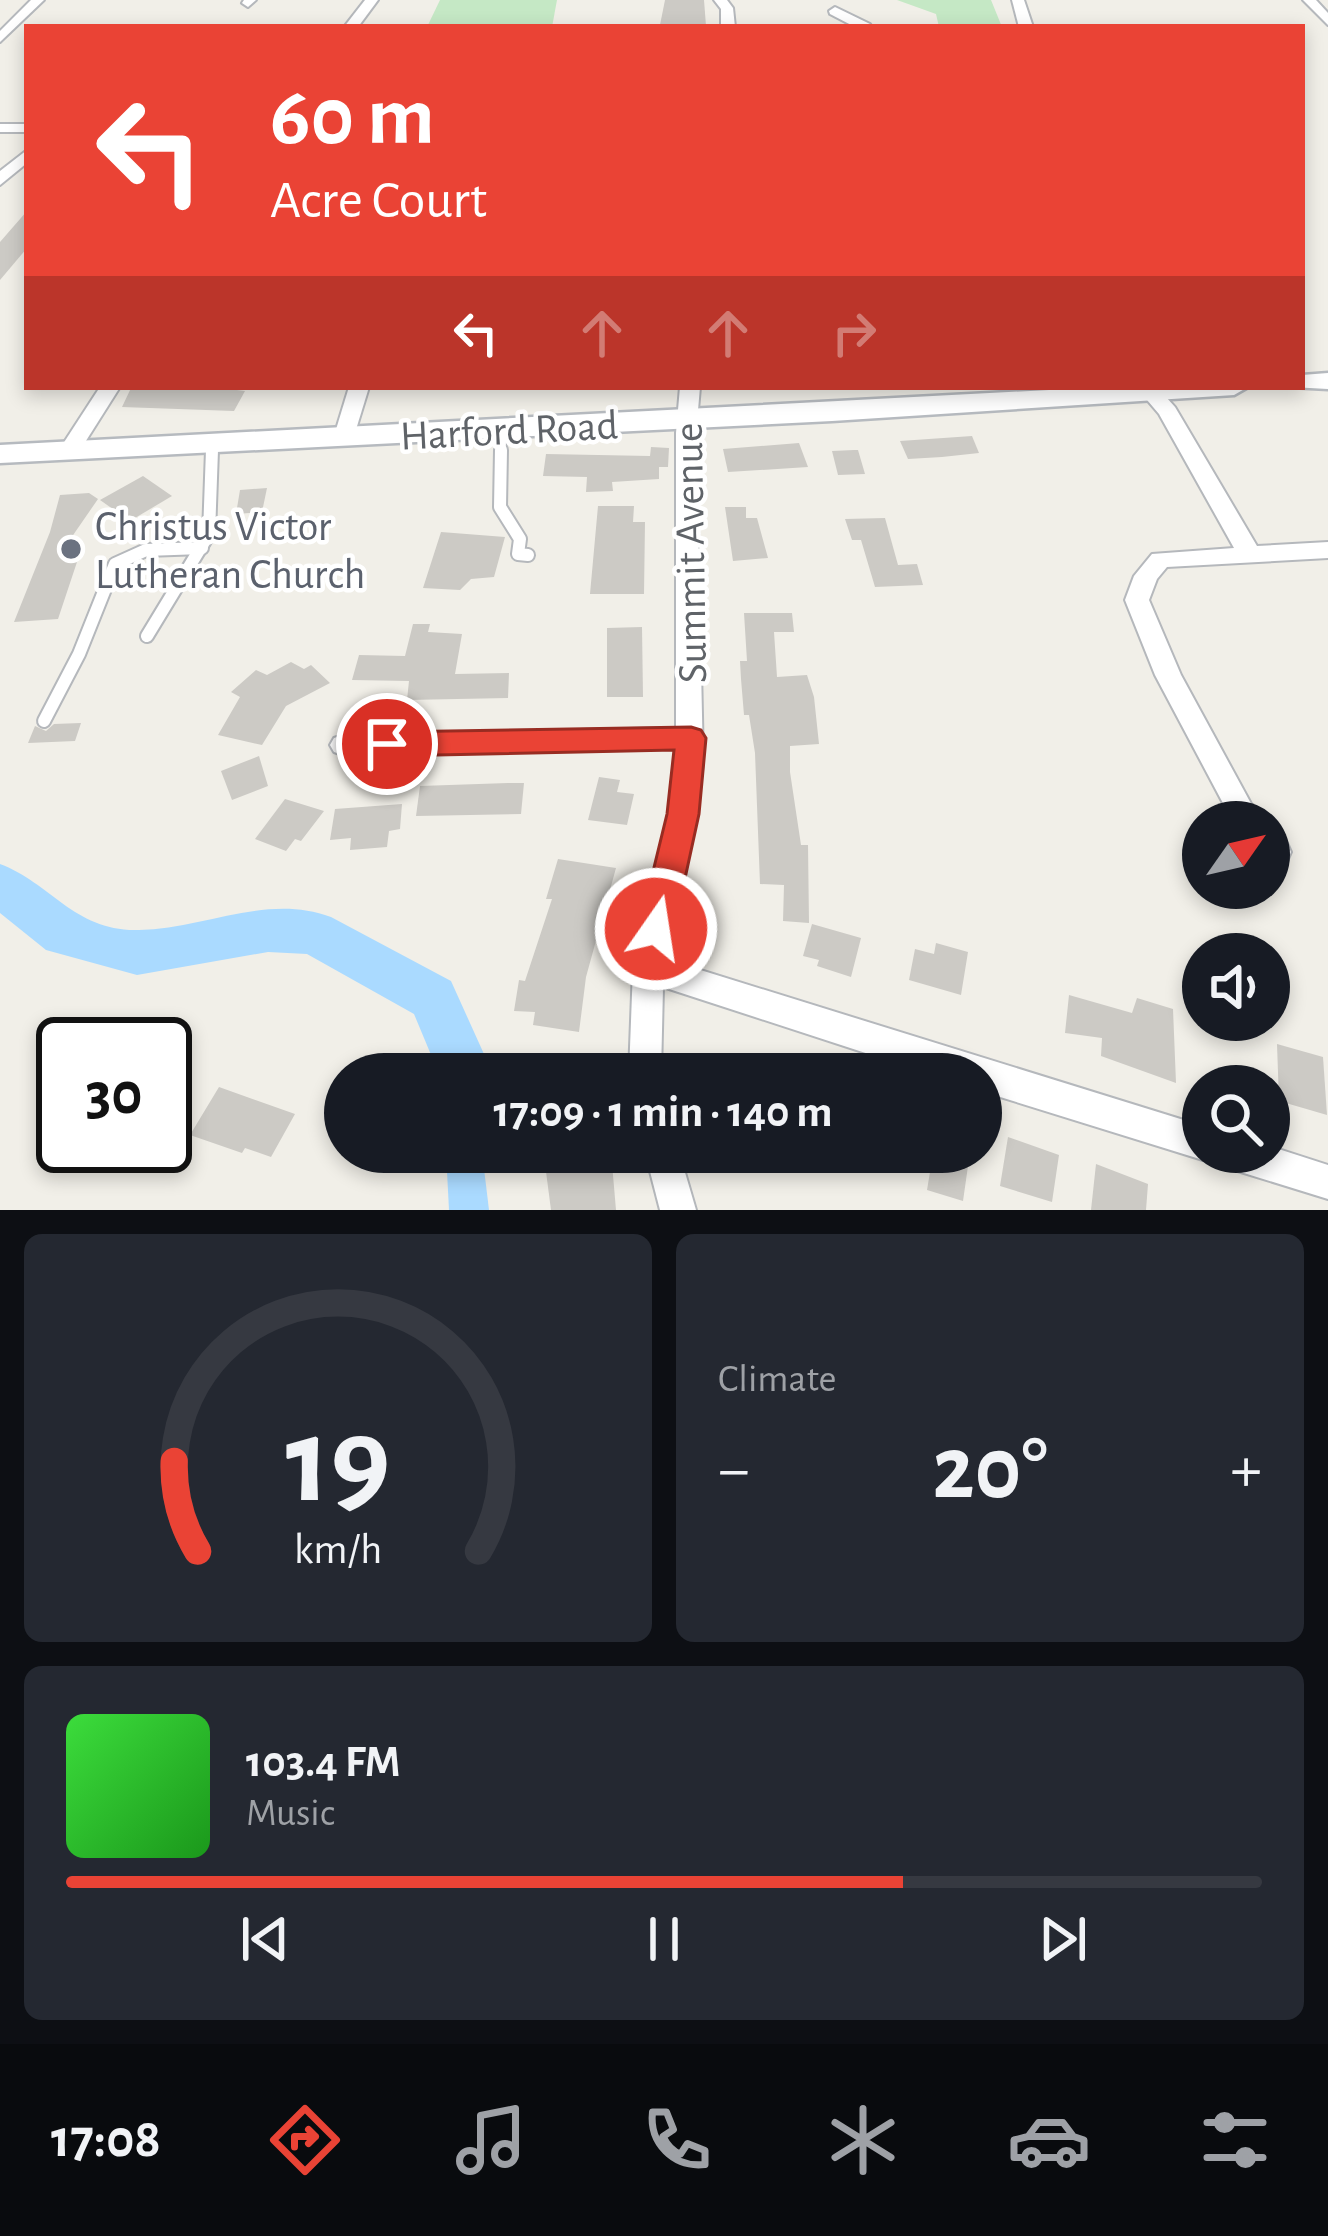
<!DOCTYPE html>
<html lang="en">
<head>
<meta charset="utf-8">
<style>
  :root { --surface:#171b24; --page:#242831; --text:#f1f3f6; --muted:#9ea1a6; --line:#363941; --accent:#ea4335 }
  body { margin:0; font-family:"Alegreya Sans",sans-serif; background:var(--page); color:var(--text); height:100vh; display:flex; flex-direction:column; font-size:45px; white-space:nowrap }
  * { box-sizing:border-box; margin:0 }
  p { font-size:39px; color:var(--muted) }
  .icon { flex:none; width:66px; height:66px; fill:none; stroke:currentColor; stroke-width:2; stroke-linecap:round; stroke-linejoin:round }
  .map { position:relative; height:1210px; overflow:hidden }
  .side { display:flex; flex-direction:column; gap:24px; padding:24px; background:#0d0f14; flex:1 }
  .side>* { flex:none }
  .top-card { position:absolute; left:24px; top:24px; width:1281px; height:366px; border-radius:0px; box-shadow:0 6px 18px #0003; background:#ea4335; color:#fff; overflow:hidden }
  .needle { width:78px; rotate:56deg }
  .tools { position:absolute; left:1182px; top:801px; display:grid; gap:24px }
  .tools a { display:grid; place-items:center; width:108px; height:108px; border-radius:50%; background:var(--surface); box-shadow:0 6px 18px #0003; font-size:60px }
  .speed { position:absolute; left:36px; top:1017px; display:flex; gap:24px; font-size:60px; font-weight:700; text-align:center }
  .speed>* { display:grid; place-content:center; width:156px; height:156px; border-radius:50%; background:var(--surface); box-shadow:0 6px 18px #0003; line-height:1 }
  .speed .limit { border:6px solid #111; border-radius:18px; background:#fff; color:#111 }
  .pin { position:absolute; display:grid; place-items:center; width:102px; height:102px; color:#fff; margin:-51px; border:6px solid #fff; border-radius:50%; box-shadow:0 3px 12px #0007 }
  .me { position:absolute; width:132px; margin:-66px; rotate:13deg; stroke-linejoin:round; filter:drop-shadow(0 0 9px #0008) }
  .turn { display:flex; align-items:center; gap:42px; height:252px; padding:0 48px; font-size:54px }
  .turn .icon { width:156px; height:156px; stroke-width:2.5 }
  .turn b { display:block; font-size:84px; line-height:102px }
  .lanes { display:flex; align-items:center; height:114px; padding:0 48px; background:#0003; justify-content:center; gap:60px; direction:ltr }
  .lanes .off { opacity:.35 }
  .big { font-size:90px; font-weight:700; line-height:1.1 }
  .side .tile { flex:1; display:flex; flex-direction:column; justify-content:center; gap:18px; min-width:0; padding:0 42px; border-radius:18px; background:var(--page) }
  .side .dial { align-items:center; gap:0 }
  .dial svg { height:312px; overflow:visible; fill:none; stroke:var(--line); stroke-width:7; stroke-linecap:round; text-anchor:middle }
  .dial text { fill:var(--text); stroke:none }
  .song { display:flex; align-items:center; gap:36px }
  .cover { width:144px; height:144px; border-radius:18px; background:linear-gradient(135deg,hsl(120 70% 55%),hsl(120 70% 35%)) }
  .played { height:12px; border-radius:6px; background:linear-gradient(90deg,var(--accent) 70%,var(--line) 70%) }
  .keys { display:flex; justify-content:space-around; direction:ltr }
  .heat { display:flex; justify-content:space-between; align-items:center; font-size:66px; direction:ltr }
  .side .tiles { flex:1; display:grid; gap:24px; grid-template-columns:1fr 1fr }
  .tile:last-child { grid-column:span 2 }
  .trip { position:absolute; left:324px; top:1053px; width:678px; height:120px; border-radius:60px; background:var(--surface); box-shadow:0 6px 18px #0003; font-weight:700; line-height:120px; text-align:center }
  .menu { display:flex; height:192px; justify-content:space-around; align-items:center; background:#090b0e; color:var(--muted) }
  .menu .icon { width:84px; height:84px }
  .menu .active { color:var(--accent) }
  .menu b { font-size:54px; color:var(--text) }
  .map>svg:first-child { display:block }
  .green { fill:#c5e8c5 }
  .water { fill:#aadaff }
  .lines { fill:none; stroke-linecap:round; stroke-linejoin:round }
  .river { fill:#aadaff; fill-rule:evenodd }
  .building { fill:#cccac5 }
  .service-far1-casing { stroke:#b5b8bc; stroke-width:12 }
  .service-casing { stroke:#b5b8bc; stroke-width:16 }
  .minor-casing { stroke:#b5b8bc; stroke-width:4 }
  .secondary-casing { stroke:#b6babf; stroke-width:5 }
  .service-far1 { stroke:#fff; stroke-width:9 }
  .service { stroke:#fff; stroke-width:12 }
  .minor { fill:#fff; fill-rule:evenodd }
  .secondary { fill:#fff; fill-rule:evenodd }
  .route { fill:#ea4335; stroke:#982c22; stroke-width:3 }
  .worship-dot { fill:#6b7280; stroke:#fff; stroke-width:4.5 }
  .labels { text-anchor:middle; stroke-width:9; stroke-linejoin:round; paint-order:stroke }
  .street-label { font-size:42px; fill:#5f6368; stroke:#fff }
  .worship-label { font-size:42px; fill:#5b616d; stroke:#fff; text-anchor:start }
</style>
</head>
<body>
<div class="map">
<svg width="1328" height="1210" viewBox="0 0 1328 1210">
  <rect width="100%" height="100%" fill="#f1efe8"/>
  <g class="green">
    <polygon points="440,0 557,0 552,27 427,27"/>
    <polygon points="897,0 991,0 1002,27 939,27 936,14"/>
  </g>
  <polygon class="water" points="446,1152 482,1152 489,1210 449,1210"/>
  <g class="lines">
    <path class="river" d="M0,864C51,883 75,932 139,930C204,929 267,893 331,917L451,981L493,1074H439L414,1014L307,954L268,952L137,975L46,950L0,913Z"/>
  </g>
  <g class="building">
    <polygon points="665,0 704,0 706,26 660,25"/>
    <polygon points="27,211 27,248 0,280 0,242"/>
    <polygon points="239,387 237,390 245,391 234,411 122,407 131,388"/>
    <polygon points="972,436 979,453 942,457 908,459 900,441"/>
    <polygon points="799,443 808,467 728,472 723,449"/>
    <polygon points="651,447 669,448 668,467 659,467 659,479 612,482 613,491 586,492 587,477 543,476 546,454 650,456"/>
    <polygon points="854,450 858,450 865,474 838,475 832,451"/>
    <polygon points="143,476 172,496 130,521 100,500"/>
    <polygon points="267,488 262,512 236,514 240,490"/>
    <polygon points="89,493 98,499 69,541 83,544 58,619 14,622 50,532 60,495"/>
    <polygon points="598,506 634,506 633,522 645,522 644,594 590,594"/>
    <polygon points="725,507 746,507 746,518 757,518 768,558 733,561"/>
    <polygon points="885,518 898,565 917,564 923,585 875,587 861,540 852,540 845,519"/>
    <polygon points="441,532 505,537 494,577 471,579 460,590 423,588"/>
    <polygon points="744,613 792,613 794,632 774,632 777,677 807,675 814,697 819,744 790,746 790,772 801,845 808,845 809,923 783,921 784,885 760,884 755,753 749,715 744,715 741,679 740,661 747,661"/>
    <polygon points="413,624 430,624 428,632 462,634 455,674 509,673 508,698 407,700 409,681 352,680 359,655 405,656"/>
    <polygon points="642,627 643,697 607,697 607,628"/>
    <polygon points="291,662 304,669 311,665 330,683 286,706 262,745 218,735 240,697 231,692 256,670 267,675"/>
    <polygon points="81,723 75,741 28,743 35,726 46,731 54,724"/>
    <polygon points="259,756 268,786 232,800 221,771"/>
    <polygon points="599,777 620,780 617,792 634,794 627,825 588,820"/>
    <polygon points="508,783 524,783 521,814 416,816 420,786"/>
    <polygon points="285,799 324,811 301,841 295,839 286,851 255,839"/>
    <polygon points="402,804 400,829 389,831 387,847 350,850 351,838 330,840 335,809"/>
    <polygon points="558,859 616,868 586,977 579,1032 533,1025 535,1012 514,1011 519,980 525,981 552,899 546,899"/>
    <polygon points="812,924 861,938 851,977 817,966 819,960 803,956"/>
    <polygon points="936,943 968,952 961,995 909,980 915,949 934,954"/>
    <polygon points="1069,995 1132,1013 1137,998 1173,1009 1176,1083 1101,1056 1102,1038 1065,1033"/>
    <polygon points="1277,1044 1323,1057 1327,1115 1279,1101"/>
    <polygon points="219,1087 295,1114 271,1157 245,1148 242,1153 190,1135"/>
    <polygon points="1008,1137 1059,1155 1052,1202 1000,1186"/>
    <polygon points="611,1152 616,1210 551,1210 545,1164"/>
    <polygon points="881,1152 970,1152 963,1201 927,1190 930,1172 880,1156"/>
    <polygon points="1096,1164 1148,1184 1146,1210 1091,1210"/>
  </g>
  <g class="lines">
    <g class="service-far1-casing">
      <g id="service-far1">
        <polyline points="212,453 212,443"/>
        <polyline points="501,453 502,429"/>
      </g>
    </g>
    <g class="service-casing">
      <g id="service">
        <polyline points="501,450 500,507 520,539 518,554 528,555"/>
        <polyline points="147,636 209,534 212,450"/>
        <polyline points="44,721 79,654 115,564 146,550 202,548"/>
      </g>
    </g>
    <g class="minor-casing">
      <g id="minor">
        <polygon points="31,0 44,0 0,42 0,31"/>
        <polygon points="244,0 256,0 248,7 242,3"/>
        <polygon points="365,0 378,0 358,27 344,27"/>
        <polygon points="714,0 727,0 733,8 735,27 721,27 721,9"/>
        <polygon points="1012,0 1024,0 1033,27 1019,27"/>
        <polygon points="1303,0 1316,0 1328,13 1328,25"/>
        <polygon points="835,7 870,24 872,27 855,27 830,14 829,11"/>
        <rect x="0" y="124" width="27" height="8"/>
        <polygon points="27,150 27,163 0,185 0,171"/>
        <polygon points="100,387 120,387 77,455 63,455 59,450"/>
        <polygon points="349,387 369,387 354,436 344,442 334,436"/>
        <polygon points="680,387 700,387 696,433 703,762 697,814 665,959 1203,1126 1203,1152 1269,1152 1269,1146 1328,1165 1328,1199 1231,1169 1219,1164 1215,1155 1203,1160 981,1091 981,1074 930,1074 663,987 661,1074 629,1074 633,968 669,814 676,749 343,755 334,752 330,745 334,738 343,735 676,728 676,433"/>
        <polygon points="1136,387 1157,387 1175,407 1257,546 1328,542 1328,558 1167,567 1157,579 1149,600 1181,675 1261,822 1233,822 1155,675 1125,600 1134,576 1152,554 1234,548 1159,414"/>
        <polygon points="1269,834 1287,843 1291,852 1287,861 1277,864 1269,861"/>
        <polygon points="645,1152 679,1152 696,1210 660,1210"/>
      </g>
    </g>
    <g class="secondary-casing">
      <g id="secondary">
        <polygon points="1328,373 1328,389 1291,387 1302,387 1302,375"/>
        <polygon points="1106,387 1248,387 1234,395 832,421 0,463 0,445"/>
      </g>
    </g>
    <use href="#service-far1" class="service-far1"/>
    <use href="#service" class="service"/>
    <use href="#minor" class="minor"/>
    <use href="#secondary" class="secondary"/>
  </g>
  <polygon class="route" points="691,727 701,730 706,738 699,814 674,929 669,940 656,944 644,940 639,929 667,814 674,750 387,756 376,752 372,744 376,735 387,732"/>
  <circle class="worship-dot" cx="71" cy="549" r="12"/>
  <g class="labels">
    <g class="street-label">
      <text transform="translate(509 429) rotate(-3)" y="15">Harford Road</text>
      <text transform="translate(689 553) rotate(-91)" y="15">Summit Avenue</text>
    </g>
    <g class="worship-label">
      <text x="95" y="540">Christus Victor<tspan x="95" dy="48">Lutheran Church</tspan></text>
    </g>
  </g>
</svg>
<div class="tools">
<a><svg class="needle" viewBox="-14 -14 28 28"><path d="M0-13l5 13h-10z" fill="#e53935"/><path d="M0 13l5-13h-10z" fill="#9ea1a6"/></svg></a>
<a><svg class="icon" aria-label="sound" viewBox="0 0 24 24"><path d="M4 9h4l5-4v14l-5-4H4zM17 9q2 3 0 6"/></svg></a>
<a><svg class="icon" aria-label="search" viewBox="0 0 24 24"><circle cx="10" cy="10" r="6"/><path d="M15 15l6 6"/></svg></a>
</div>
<div class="speed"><div class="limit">30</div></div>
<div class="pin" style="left:387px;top:744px;background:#d93025"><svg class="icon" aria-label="arrive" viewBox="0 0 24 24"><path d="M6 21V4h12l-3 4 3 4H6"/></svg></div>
<svg class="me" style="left:656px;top:929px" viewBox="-20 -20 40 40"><circle r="17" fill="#ea4335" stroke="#fff" stroke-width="3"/><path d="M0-11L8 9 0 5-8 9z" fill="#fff"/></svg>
<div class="trip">17:09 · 1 min · 140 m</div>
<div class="top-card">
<div class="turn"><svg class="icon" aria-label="left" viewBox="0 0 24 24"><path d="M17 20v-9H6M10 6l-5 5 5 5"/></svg><div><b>60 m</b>Acre Court</div></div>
<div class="lanes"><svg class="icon" aria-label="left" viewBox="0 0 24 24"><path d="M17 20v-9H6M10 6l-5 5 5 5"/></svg><svg class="icon off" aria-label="ahead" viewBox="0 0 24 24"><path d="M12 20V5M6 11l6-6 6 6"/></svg><svg class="icon off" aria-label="ahead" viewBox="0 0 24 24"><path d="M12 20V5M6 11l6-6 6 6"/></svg><svg class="icon off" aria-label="right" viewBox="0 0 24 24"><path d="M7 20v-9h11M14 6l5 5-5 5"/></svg></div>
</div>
</div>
<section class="side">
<div class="tiles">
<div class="tile dial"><svg viewBox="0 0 100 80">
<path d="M14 69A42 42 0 1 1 86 69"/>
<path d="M14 69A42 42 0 0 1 8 46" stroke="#ea4335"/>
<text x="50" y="56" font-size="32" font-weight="700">19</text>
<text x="50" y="72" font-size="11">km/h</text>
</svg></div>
<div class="tile"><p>Climate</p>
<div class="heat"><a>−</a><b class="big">20°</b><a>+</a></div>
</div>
<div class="tile">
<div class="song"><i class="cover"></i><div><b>103.4 FM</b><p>Music</p></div></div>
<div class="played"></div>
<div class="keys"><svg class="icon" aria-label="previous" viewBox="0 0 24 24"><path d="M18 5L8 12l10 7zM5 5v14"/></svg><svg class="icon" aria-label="pause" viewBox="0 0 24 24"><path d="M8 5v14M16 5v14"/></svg><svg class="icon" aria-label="next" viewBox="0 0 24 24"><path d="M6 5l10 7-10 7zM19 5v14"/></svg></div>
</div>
</div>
</section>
<nav class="menu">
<b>17:08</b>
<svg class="icon active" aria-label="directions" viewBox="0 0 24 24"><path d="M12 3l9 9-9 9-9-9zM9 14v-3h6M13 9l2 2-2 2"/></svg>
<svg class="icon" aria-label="music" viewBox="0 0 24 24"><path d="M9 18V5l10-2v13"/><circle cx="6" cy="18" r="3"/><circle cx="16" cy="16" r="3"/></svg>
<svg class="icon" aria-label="phone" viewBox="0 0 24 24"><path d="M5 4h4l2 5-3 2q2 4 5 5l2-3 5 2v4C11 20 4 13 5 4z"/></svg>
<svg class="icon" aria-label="climate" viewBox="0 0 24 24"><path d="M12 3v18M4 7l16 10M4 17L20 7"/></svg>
<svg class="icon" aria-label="car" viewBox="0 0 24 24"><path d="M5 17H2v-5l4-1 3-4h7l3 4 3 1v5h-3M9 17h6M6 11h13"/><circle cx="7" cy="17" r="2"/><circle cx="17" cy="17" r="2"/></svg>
<svg class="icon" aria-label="filters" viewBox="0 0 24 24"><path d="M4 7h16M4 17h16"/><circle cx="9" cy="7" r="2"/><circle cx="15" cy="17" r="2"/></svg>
</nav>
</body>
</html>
